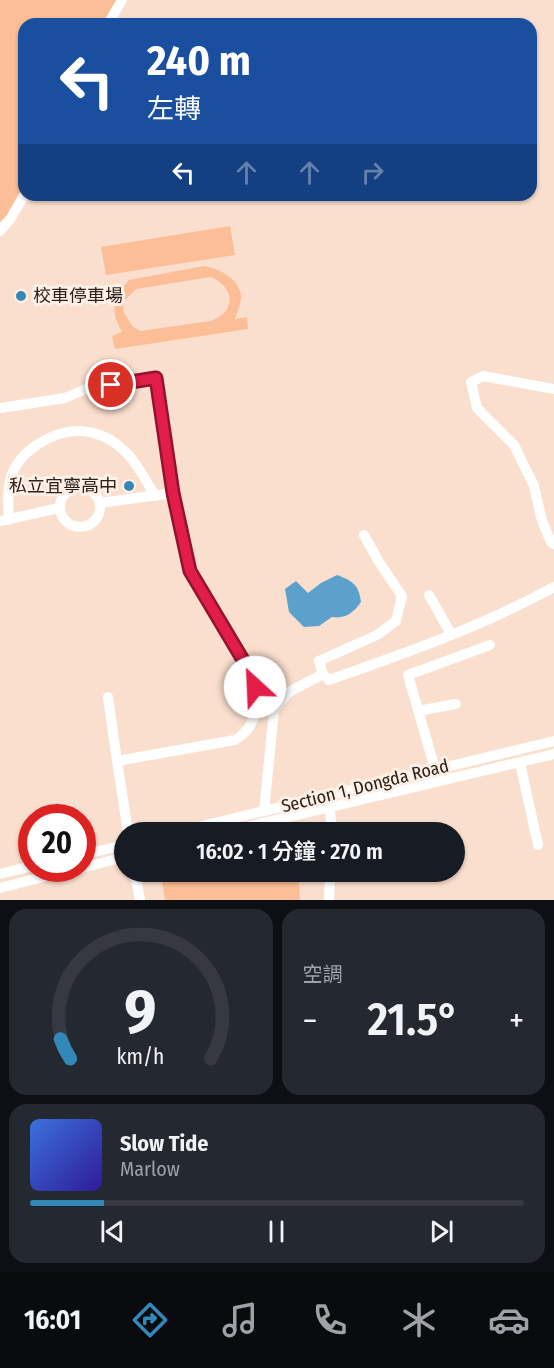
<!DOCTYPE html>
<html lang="zh-TW">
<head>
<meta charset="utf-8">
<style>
  :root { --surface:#171b24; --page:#242831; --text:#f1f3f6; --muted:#9ea1a6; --line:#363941; --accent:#3388b8 }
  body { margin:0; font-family:"Fira Sans Condensed","Noto Sans TC",sans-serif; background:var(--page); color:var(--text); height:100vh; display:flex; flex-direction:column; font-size:22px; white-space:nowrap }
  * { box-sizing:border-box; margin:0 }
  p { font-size:20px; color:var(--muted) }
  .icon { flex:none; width:33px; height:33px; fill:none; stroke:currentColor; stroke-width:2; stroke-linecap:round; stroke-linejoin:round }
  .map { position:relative; height:900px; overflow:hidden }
  .details { display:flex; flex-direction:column; gap:9px; padding:9px; background:#0d0f14; flex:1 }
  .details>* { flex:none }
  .top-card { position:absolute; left:18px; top:18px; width:519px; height:183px; border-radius:18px; box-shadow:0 2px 4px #0004; background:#1a4fa0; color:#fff; overflow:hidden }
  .speed { position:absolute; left:18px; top:804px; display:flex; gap:12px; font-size:30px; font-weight:700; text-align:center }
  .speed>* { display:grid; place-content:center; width:78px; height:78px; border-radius:50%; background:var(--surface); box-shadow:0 2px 4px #0004; line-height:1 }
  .speed .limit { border:9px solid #d22; background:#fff; color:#111 }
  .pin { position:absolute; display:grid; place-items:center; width:51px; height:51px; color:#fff; margin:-26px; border:3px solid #fff; border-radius:50%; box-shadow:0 2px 6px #0007 }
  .me { position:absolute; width:66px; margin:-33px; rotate:335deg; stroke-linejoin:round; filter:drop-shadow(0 0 4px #0008) }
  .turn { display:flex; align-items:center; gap:21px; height:126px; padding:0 30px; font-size:27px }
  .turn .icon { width:78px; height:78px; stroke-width:2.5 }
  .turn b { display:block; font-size:42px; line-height:51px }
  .lanes { display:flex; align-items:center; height:57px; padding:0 30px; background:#0003; justify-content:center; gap:30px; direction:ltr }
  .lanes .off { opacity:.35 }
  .big { font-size:45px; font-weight:600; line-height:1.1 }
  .details .tile { flex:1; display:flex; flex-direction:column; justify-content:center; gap:9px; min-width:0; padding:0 21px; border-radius:18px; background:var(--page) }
  .details .dial { align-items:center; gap:0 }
  .dial svg { height:156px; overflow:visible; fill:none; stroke:var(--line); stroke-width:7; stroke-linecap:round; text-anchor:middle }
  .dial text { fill:var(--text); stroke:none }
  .song { display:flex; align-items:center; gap:18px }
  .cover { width:72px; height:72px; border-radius:9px; background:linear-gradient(135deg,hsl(220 70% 55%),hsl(250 70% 35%)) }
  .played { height:6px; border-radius:3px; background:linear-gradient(90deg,var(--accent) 15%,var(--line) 15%) }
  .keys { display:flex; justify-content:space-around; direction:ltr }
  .heat { display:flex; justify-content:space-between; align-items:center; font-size:33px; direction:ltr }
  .details .tiles { flex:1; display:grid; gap:9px; grid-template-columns:1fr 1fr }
  .tile:last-child { grid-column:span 2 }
  .trip { position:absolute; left:114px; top:822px; width:351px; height:60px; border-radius:30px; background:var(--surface); box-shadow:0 2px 4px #0004; font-weight:600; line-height:60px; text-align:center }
  .menu { display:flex; height:96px; justify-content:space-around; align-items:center; background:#090b0e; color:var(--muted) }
  .menu .icon { width:42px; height:42px }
  .menu .selected { color:var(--accent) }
  .menu b { font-size:27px; color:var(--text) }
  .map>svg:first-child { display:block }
  .green { fill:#fbbe96; fill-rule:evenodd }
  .water { fill:#5ca1cb }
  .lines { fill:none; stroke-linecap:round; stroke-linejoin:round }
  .minor { stroke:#fff; stroke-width:10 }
  .route-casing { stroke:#92132f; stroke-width:15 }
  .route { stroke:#e11d48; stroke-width:10 }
  .poi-dot { fill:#3388b8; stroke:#fdf0e7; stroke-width:2 }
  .labels { text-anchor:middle; stroke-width:6; stroke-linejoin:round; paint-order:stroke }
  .poi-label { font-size:18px; fill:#2d2119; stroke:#fdf0e7; text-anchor:start }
  .street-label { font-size:18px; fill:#2d2119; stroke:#fdf0e7 }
</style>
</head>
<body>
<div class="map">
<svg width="554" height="900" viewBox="0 0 554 900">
  <rect width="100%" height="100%" fill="#fadfce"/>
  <g class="green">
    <polygon points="0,0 118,0 103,24 24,24 24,186 12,210 0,222"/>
    <polygon points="230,226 235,255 106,275 101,247"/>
    <path d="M204,266C219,269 238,277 241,295C242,302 237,312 235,319L247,317L248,329L115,349L112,336L122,332C110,310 112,299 129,280ZM211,277C235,288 237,311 211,321L140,331L132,326L123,311L124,301L136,289Z"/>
    <polygon points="187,872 295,872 299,880 300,900 165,900 161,876"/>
  </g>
  <path class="water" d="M337,575C353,581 359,585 361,602C353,613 346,619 332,617L319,626L304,627L289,612L285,589L296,581L308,593L321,583Z"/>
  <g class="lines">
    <g class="minor">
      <polyline points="108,24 122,0"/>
      <polyline points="0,231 11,218 24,195"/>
      <polyline points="554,389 483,376 471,382 477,408 514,445 534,486 542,521 551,542 554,544"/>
      <polyline points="1,408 65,398 88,388 156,378 173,493"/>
      <circle cx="80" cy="507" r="20"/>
      <path d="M100,503L173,493L190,571L249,670C258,696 262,724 235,740L117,761L128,832"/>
      <path d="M9,520C8,504 7,489 12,474C21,450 53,431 78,431C93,431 109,437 120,447C135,459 145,479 155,496"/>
      <polyline points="0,521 59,508"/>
      <path d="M364,535L379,562L402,596L396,621L377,635L319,661L323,674L329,680C406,653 483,626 554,587"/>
      <polyline points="429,595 451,634"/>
      <polyline points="108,697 117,761"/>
      <polyline points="418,711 456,704"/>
      <polyline points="520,763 538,845"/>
      <polyline points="435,769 408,675 490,645"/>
      <polyline points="329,801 332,832"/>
      <polyline points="264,811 274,710 289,692 323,674"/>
      <polyline points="177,832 554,741"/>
      <polyline points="225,832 554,754"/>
      <polyline points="82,855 124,845"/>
      <polyline points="82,868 124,857"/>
      <polyline points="135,872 140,900"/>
      <polyline points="0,874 32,866"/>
      <polyline points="0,888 79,868"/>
      <polyline points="329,900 330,872"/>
    </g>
  </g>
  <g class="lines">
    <g class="route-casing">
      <polyline id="route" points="111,385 156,378 173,493 190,571 249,670 255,687"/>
    </g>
    <use href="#route" class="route"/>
  </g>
  <g class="poi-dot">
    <circle cx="21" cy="296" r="6"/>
    <circle cx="129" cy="486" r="6"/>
  </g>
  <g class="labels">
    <g class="poi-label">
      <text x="33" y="302">校車停車場</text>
      <text x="117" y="492" text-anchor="end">私立宜寧高中</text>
    </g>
    <g class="street-label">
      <text transform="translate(365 786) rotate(-14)" y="6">Section 1, Dongda Road</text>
    </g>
  </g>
</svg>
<div class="speed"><div class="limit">20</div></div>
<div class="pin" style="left:111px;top:385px;background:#d93025"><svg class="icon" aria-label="arrive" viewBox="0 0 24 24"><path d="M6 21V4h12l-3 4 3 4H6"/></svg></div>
<svg class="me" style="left:255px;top:687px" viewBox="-20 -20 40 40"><circle r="19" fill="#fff"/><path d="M0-13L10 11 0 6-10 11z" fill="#e11d48"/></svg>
<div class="trip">16:02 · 1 分鐘 · 270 m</div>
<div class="top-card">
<div class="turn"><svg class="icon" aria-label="left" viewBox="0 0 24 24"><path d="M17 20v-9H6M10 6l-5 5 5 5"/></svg><div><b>240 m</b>左轉</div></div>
<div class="lanes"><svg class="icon" aria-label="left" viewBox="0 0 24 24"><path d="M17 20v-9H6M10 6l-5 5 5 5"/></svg><svg class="icon off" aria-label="ahead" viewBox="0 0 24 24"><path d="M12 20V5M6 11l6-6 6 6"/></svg><svg class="icon off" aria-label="ahead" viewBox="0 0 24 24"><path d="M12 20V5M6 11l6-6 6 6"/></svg><svg class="icon off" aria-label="right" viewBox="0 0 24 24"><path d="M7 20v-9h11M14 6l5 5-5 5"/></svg></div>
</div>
</div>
<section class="details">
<div class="tiles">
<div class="tile dial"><svg viewBox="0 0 100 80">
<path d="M14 69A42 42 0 1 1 86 69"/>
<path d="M14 69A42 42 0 0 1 9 59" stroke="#3388b8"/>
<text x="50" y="56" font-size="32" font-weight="700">9</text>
<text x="50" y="72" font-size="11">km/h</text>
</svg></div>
<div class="tile"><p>空調</p>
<div class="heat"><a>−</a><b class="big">21.5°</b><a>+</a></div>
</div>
<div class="tile">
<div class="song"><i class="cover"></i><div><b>Slow Tide</b><p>Marlow</p></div></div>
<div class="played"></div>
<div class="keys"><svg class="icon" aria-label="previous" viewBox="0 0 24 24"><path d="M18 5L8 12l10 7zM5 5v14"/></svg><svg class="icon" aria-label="pause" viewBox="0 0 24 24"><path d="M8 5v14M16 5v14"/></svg><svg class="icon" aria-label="next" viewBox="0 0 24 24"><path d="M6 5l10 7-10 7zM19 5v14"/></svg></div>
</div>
</div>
</section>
<nav class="menu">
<b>16:01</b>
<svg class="icon selected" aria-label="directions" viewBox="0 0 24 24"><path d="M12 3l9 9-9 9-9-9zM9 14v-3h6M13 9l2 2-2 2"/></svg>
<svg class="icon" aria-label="music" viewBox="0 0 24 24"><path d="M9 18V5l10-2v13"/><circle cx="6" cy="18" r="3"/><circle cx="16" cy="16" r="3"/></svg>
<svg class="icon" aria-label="phone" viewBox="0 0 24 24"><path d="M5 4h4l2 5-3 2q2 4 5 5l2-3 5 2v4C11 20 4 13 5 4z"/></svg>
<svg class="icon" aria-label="climate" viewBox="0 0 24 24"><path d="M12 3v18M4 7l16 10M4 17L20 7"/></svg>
<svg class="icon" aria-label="car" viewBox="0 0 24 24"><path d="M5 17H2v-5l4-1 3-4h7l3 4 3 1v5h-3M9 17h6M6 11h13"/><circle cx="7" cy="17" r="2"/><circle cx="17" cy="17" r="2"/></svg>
</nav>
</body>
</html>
